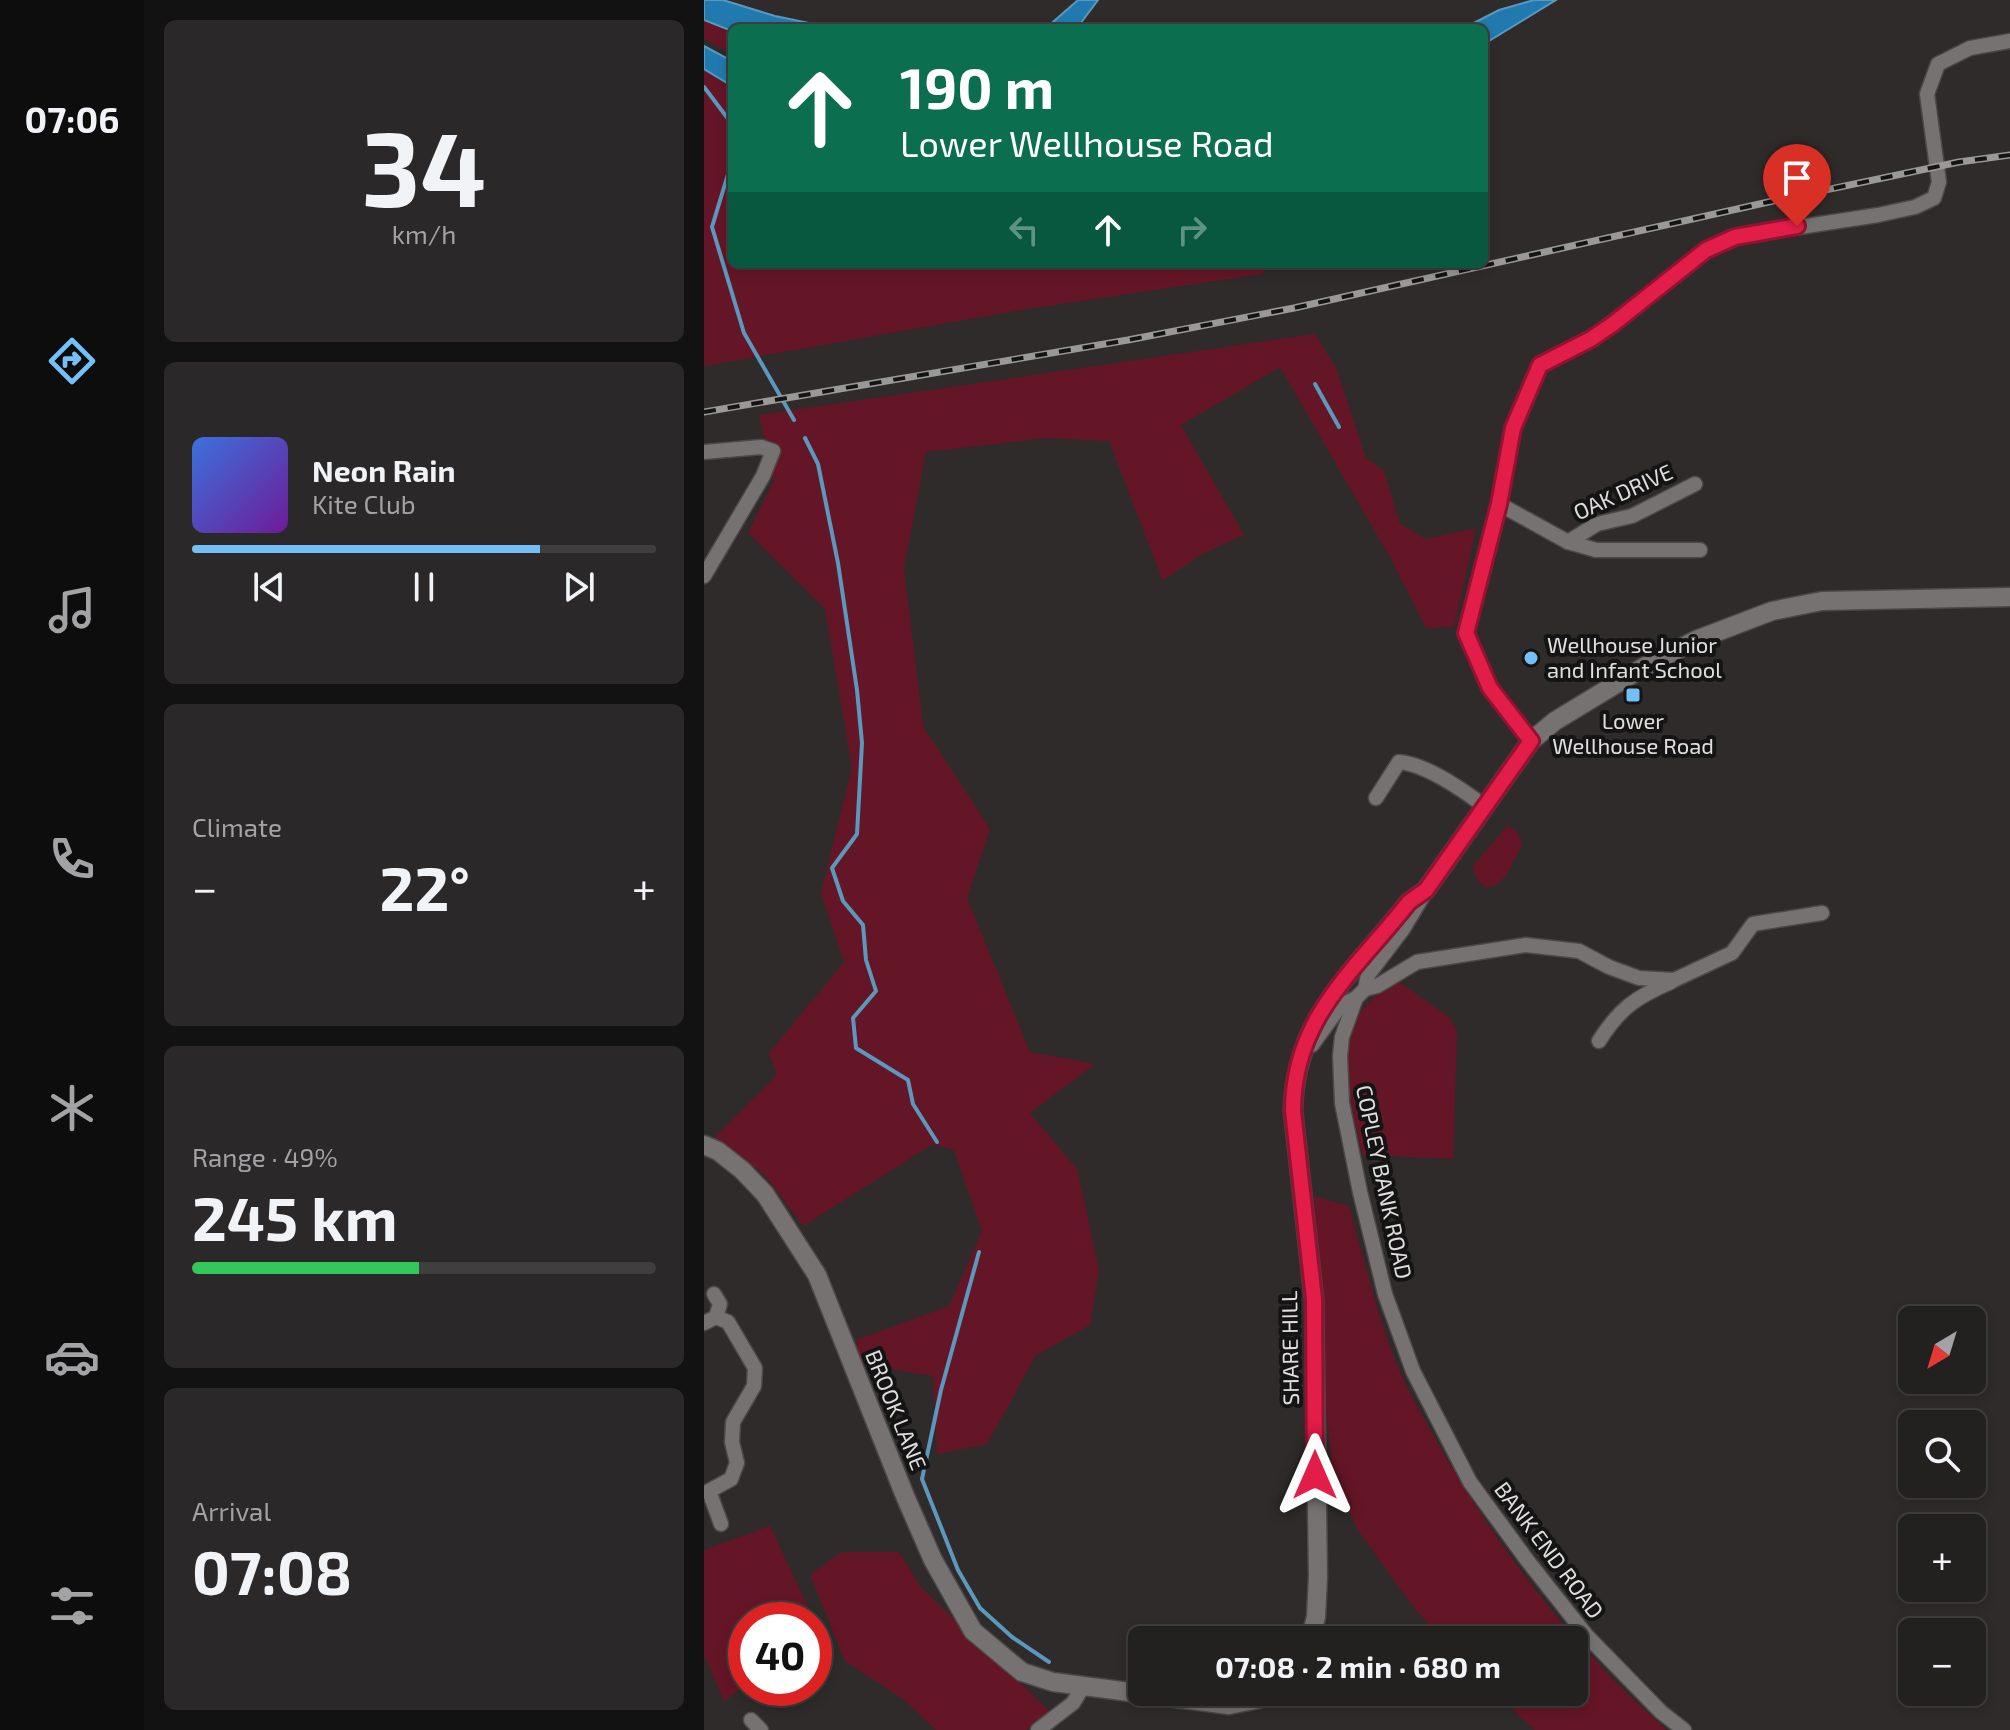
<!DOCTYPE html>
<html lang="en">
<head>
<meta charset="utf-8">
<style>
  :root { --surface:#232020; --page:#2b2829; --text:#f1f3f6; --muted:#a3a3a5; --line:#403e3e; --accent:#74c0f6 }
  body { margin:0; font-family:"Exo 2",sans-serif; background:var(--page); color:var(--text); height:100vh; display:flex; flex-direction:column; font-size:30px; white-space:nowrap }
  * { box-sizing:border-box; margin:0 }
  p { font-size:26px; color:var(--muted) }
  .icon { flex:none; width:44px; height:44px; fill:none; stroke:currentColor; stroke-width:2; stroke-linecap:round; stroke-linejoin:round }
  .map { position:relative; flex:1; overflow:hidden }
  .panel { display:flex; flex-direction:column; gap:20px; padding:20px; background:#131212; width:560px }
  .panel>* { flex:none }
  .top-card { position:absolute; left:24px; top:24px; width:760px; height:244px; border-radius:12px; box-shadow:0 4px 12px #0003,0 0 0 2px var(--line); background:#0b6e4f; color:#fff; overflow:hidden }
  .needle { width:52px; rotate:218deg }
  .fabs { position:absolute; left:1194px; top:1306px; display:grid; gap:16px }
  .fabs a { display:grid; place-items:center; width:88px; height:88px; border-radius:12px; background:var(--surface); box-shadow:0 4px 12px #0003,0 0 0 2px var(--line); font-size:40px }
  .speed { position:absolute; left:24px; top:1602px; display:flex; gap:16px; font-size:40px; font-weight:700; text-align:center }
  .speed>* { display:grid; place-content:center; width:104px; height:104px; border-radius:50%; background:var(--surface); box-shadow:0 4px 12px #0003,0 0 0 2px var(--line); line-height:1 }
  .speed .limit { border:12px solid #d22; background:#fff; color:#111 }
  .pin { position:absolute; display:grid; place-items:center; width:68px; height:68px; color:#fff; margin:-82px -34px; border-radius:50% 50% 50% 0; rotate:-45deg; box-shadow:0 0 8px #0007 }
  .pin .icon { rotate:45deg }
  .me { position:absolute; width:88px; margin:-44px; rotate:0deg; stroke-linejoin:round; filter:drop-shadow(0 0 6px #0008) }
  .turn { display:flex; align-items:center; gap:28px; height:168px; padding:0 40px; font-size:36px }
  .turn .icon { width:104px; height:104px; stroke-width:2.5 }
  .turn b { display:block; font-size:56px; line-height:68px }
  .lanes { display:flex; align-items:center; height:76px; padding:0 40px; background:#0003; justify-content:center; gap:40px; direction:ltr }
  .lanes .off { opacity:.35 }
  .big { font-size:60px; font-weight:700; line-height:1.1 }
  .panel .tile { flex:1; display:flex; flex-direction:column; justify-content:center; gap:12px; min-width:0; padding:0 28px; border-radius:12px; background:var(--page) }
  .panel .dial { align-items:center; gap:0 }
  .dial b { font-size:104px; line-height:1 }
  .song { display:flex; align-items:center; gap:24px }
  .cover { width:96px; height:96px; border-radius:12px; background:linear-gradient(135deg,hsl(220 70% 55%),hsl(280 70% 35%)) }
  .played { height:8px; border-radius:4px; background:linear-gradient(90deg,var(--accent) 75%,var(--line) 75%) }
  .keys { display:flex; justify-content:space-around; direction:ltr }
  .heat { display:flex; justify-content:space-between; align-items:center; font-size:44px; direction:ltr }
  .charge { height:12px; border-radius:6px; background:linear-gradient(90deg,#34c759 49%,var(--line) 0) }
  .trip { position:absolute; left:424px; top:1626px; width:460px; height:80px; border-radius:12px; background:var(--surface); box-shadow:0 4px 12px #0003,0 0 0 2px var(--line); font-weight:700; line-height:80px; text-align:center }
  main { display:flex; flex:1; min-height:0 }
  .dock { display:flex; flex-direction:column; width:144px; justify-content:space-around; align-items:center; background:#0e0d0d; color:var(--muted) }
  .dock .icon { width:56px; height:56px }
  .dock .selected { color:var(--accent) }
  .dock b { font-size:36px; color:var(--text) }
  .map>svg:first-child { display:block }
  .green { fill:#651626 }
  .water { fill:#207aaf; stroke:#5a98bd; stroke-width:2 }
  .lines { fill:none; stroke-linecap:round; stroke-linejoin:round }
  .stream { stroke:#5a98bd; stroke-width:4 }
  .minor-casing { stroke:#4c4848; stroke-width:17 }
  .tertiary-casing { stroke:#4c4848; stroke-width:21 }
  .minor { stroke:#777272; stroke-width:14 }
  .tertiary { stroke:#777272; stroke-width:18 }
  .rail-casing { stroke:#9b9898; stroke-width:7 }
  .rail { stroke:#151414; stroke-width:4; stroke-dasharray:12; stroke-linecap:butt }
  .route-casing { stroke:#92132f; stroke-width:20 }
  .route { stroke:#e11d48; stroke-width:14 }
  .poi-dot { fill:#74c0f6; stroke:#151414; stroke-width:3 }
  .labels { text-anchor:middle; stroke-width:8; stroke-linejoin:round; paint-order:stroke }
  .street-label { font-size:22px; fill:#e1dede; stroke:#151414 }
  .poi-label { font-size:22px; fill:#e1dede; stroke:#151414; text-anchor:start }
</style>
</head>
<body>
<main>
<nav class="dock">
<b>07:06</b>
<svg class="icon selected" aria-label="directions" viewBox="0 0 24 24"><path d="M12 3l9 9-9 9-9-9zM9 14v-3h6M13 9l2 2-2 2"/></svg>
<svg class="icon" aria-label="music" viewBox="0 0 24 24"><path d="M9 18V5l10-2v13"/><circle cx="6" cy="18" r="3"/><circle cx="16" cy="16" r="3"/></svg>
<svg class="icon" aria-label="phone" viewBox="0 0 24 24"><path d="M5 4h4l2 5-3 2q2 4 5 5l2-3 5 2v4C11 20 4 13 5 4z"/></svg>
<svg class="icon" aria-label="climate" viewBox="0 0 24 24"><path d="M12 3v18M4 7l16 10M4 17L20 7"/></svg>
<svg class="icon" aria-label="car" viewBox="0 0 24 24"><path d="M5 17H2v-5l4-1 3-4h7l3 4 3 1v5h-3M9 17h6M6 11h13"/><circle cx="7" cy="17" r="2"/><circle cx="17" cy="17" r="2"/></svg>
<svg class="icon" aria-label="filters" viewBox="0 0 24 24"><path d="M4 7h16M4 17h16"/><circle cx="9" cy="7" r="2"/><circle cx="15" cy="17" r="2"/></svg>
</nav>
<section class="panel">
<div class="tile dial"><b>34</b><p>km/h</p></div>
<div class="tile">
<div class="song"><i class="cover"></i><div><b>Neon Rain</b><p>Kite Club</p></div></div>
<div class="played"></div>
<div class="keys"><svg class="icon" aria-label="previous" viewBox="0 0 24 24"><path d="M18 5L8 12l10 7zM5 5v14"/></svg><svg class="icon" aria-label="pause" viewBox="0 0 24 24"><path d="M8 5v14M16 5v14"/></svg><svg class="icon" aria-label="next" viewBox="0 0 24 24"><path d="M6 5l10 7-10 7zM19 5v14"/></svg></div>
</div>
<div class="tile"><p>Climate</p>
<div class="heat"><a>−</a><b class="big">22°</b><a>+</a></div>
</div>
<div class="tile"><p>Range · 49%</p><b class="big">245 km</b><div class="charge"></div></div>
<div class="tile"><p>Arrival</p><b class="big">07:08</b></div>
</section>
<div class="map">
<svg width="1306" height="1730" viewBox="0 0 1306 1730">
  <rect width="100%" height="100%" fill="#2f2b2b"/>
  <g class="green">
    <polygon points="0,20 28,31 28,54 0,39"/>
    <polygon points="0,69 28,86 28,264 565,264 558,274 323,309 0,366"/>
    <polygon points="611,334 632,368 662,458 680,471 696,524 722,539 772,528 750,627 722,628 687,559 576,367 477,425 540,535 496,555 459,581 405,441 341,438 222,452 200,568 219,726 286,829 263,898 326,1052 391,1064 326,1113 373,1169 395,1270 386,1325 332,1355 283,1444 233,1454 229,1376 157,1364 152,1340 245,1306 278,1231 250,1150 229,1144 99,1226 61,1175 10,1138 73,1075 65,1053 140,962 117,893 148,768 121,609 44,533 70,480 55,415"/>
    <polygon points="804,825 814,833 818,845 803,874 793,885 782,887 775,882 768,867"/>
    <path d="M694,981L746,1018L753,1031L749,1159L658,1155C651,1117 631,1054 652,1019C662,1002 678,991 694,981Z"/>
    <path d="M610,1196L645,1206C658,1253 670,1301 686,1347C699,1384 722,1422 741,1456C801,1558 873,1652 963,1730H831L790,1692H870V1640H740L711,1609L653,1529L628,1472L619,1371Z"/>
    <polygon points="66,1526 116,1633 110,1637 110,1620 42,1620 42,1685 20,1701 0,1655 0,1550"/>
    <polygon points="138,1552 195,1552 216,1586 346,1712 322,1730 232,1730 199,1699 141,1661 106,1575"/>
  </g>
  <g class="water">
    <polygon points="0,0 19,0 71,16 129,28 28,28 28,31 0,20"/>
    <polygon points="374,0 394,0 373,28 342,28"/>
    <polygon points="830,0 852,0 780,44 780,28 760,28 795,10"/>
    <polygon points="0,46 28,61 28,86 0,69"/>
  </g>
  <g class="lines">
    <g class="stream">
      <polyline points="0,87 28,124"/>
      <polyline points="28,152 28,161 8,227 40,333 90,420"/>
      <polyline points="611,384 635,427"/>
      <polyline points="101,438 114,464 134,563 153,690 158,743 153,834 128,868 139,901 159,925 162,960 172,991 149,1018 152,1048 204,1080 209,1104 233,1142"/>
      <polyline points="275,1252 237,1390 218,1479 254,1570 276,1608 308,1637 345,1662"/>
    </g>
    <g class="minor-casing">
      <g id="minor">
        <polyline points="0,452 57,447 69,451 59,476 0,576"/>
        <polyline points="795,504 864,542 893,524 928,516 991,484"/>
        <polyline points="864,542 892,550 996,550"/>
        <polyline points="827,741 786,688 762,633 795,504 809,428 836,365 887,339 1002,250 1031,237 1174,215 1211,207 1230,198 1235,182 1223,94 1234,64 1266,48 1306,41"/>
        <path d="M672,798L695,762C721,764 759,790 780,806"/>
        <polyline points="661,989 673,986 713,962 822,945 875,951 905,967 935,978 970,980 1028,953 1049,924 1118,913"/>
        <polyline points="652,998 638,1037 636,1056 638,1103 656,1192 681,1294 709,1371 766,1482 823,1560 883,1636 957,1712 980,1730"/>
        <path d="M895,1041C915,1009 932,997 967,982"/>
        <polyline points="608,1045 637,1005 652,998 661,989 664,975 699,929 722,891"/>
        <polyline points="10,1294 16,1304 12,1317"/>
        <polyline points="0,1323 12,1317 24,1322 51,1368 50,1386 29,1422 28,1442 33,1463 27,1479 5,1491 17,1524"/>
        <polyline points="47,1720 57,1730"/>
        <polyline points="334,1730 369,1703 380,1685"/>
      </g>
    </g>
    <g class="tertiary-casing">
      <g id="tertiary">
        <polyline points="0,1145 14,1151 38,1170 61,1194 113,1275 201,1496 229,1560 269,1631 318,1672 349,1682 525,1705 555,1699 565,1692"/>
        <path d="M606,1640L612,1617L614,1576L610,1299L589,1111C590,1017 652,970 705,902L722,890L827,741L851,721L940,667L992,640L1068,611L1118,601L1306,597"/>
      </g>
    </g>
    <use href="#minor" class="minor"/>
    <use href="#tertiary" class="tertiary"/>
    <g class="rail-casing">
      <polyline id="rail" points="0,412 424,340 590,308 1069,201 1255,162 1306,155"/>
    </g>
    <use href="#rail" class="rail"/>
  </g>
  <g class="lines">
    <g class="route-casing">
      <path id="route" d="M611,1475L610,1299L589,1111C589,1017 652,970 705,902L722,890L827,741L786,688L762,633L795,504L809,428L836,365L887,339L909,324L1002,250L1031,237L1093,226"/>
    </g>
    <use href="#route" class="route"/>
  </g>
  <g class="poi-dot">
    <circle cx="827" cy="658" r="8"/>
    <rect x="921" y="687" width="16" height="16" rx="4"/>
  </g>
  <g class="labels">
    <g class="street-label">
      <text transform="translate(919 492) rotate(-24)" y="8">OAK DRIVE</text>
      <text transform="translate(680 1182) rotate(78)" y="8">COPLEY BANK ROAD</text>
      <text transform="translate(586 1348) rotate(-91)" y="8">SHARE HILL</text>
      <text transform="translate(192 1410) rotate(68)" y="8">BROOK LANE</text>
      <text transform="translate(845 1550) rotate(53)" y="8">BANK END ROAD</text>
    </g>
    <g class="poi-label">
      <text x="843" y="653">Wellhouse Junior<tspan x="843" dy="25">and Infant School</tspan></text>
      <text x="929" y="729" text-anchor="middle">Lower<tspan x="929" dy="25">Wellhouse Road</tspan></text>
    </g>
  </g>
</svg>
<div class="fabs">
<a><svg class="needle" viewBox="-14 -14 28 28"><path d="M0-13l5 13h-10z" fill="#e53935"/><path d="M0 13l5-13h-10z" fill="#a3a3a5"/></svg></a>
<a><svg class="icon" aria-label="search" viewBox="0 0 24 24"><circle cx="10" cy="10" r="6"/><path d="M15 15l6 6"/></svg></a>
<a>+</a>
<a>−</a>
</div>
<div class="speed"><div class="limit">40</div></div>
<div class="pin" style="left:1093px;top:226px;background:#d93025"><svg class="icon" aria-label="arrive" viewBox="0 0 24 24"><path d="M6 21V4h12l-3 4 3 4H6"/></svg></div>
<svg class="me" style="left:611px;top:1475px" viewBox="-20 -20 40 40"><path d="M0-17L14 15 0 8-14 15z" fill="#e11d48" stroke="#fff" stroke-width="4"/></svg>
<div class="trip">07:08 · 2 min · 680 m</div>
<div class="top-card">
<div class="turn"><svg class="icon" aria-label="ahead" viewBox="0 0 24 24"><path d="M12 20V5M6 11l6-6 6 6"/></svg><div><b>190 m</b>Lower Wellhouse Road</div></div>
<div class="lanes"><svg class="icon off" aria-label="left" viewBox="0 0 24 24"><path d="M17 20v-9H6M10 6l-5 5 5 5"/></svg><svg class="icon" aria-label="ahead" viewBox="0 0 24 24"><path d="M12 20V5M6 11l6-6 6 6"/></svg><svg class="icon off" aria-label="right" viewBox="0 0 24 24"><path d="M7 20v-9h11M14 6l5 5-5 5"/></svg></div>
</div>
</div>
</main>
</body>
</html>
